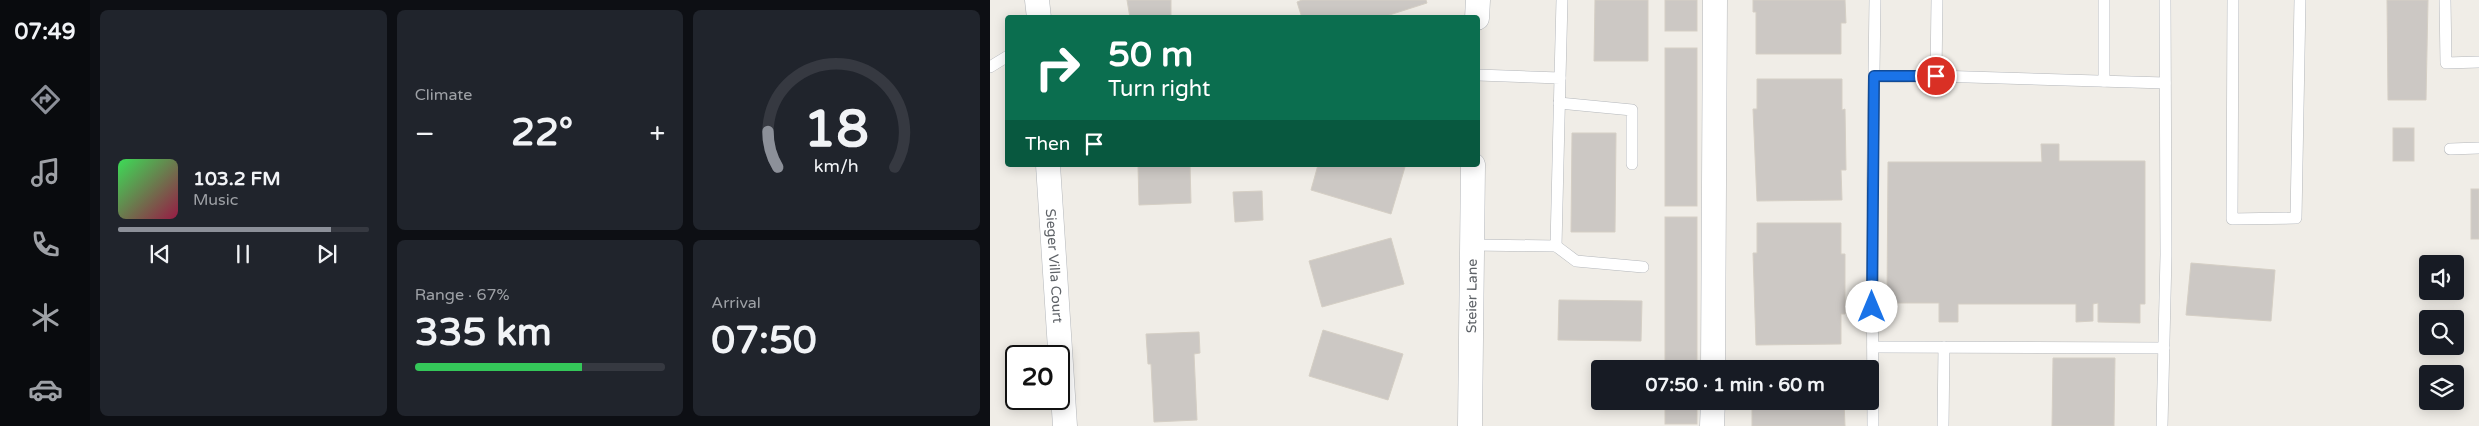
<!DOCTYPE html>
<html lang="en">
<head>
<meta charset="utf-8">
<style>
  :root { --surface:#171b24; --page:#20242c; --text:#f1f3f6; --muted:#9ea1a6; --line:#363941; --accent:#8c9099 }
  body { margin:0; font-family:"Varela Round",sans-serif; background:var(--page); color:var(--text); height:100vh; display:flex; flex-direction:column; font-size:19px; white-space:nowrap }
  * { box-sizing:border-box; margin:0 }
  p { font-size:16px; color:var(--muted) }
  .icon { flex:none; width:28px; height:28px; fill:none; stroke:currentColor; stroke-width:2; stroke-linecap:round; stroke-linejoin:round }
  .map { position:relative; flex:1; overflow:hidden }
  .details { display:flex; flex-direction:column; gap:10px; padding:10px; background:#0d0f14; width:900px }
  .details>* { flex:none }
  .hud { position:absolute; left:15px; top:15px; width:475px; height:152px; border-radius:5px; box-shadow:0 2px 12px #0003; background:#0b6e4f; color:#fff; overflow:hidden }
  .buttons { position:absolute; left:1429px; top:255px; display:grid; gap:10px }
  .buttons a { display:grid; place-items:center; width:45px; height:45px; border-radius:5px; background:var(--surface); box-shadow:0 2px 12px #0003; font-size:25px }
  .speed { position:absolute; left:15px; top:345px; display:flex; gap:10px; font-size:25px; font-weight:700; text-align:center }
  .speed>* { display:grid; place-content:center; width:65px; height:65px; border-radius:50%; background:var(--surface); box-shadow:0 2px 12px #0003; line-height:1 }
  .speed .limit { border:2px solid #111; border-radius:8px; background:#fff; color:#111 }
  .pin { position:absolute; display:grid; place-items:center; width:42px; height:42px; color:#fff; margin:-21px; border:2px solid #fff; border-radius:50%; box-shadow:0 1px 5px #0007 }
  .me { position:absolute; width:55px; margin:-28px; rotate:0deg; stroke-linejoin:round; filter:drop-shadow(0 0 4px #0008) }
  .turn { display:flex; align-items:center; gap:18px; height:105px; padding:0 20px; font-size:22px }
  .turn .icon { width:65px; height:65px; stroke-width:2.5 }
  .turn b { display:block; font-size:35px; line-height:42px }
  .then { display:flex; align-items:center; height:48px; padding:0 20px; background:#0003; gap:10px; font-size:19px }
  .big { font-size:38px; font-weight:700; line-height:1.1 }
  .details .tile { flex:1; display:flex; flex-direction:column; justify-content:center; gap:8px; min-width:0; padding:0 18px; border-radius:8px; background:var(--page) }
  .details .dial { align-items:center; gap:0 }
  .dial svg { height:130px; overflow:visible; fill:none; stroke:var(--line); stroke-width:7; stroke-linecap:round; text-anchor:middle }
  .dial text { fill:var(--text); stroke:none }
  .song { display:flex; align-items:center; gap:15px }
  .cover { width:60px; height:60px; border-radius:8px; background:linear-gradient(135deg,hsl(130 70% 55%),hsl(340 70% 35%)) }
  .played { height:5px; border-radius:2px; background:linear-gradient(90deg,var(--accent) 85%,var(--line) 85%) }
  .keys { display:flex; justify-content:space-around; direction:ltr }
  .heat { display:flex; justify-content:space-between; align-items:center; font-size:28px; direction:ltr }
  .charge { height:8px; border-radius:4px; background:linear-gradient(90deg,#34c759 67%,var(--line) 0) }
  .details .tiles { flex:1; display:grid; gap:10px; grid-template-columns:repeat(3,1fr) }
  .tile:first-child { grid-row:span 2 }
  .trip { position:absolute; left:601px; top:360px; width:288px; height:50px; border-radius:5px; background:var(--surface); box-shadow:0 2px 12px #0003; font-weight:700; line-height:50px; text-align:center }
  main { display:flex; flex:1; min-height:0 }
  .dock { display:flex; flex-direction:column; width:90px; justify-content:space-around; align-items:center; background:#090b0e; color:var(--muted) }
  .dock .icon { width:35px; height:35px }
  .dock .active { color:var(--accent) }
  .dock b { font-size:22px; color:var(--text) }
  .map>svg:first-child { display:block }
  .building { fill:#ccc8c4; stroke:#d5cfc5 }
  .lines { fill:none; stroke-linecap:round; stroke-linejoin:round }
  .service-casing { stroke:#b4b7bb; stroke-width:12 }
  .minor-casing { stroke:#b4b7bb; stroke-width:25 }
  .service { stroke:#fff; stroke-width:11 }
  .minor { stroke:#fff; stroke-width:24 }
  .route-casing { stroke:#114b97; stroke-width:12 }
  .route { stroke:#1a73e8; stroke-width:9 }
  .labels { text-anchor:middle; stroke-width:4.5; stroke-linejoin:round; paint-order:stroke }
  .street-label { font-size:14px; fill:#5e6267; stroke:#fff }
</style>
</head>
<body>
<main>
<nav class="dock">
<b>07:49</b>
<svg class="icon active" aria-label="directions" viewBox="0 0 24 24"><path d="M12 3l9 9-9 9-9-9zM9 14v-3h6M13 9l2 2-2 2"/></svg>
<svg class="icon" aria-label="music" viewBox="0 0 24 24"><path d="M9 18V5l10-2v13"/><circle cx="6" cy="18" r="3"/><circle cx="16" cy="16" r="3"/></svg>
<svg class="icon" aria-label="phone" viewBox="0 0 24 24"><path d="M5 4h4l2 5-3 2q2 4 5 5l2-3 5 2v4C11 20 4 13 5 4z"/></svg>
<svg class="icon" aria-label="climate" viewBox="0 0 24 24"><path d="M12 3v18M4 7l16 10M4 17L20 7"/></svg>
<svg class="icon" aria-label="car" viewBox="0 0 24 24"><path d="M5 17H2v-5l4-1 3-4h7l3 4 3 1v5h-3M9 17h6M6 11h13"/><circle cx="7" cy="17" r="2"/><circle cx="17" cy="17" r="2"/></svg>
</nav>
<section class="details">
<div class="tiles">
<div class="tile">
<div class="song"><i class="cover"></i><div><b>103.2 FM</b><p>Music</p></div></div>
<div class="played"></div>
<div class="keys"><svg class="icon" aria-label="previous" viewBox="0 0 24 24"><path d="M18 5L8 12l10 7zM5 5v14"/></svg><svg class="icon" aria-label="pause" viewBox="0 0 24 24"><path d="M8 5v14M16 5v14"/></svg><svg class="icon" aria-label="next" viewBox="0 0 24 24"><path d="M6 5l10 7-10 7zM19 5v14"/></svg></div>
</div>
<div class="tile"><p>Climate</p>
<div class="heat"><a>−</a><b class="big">22°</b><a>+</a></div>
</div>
<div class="tile dial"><svg viewBox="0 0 100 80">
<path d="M14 69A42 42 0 1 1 86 69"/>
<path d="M14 69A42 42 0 0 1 8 47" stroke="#8c9099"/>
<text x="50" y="56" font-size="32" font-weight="700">18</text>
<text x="50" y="72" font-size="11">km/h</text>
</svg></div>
<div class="tile"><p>Range · 67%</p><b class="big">335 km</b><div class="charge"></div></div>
<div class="tile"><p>Arrival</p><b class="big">07:50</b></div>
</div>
</section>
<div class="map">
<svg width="1489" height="426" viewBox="0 0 1489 426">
  <rect width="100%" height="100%" fill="#f0ede7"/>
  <g class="building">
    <polygon points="137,0 181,0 181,18 140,18"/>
    <polygon points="312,0 436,0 437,3 390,18 312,18 307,2"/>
    <polygon points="605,0 658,0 658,61 604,61"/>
    <rect x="675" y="0" width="32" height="31"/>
    <polygon points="763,0 855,0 856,23 851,23 851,54 766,54 766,12 763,12"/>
    <polygon points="1397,0 1438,0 1436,100 1398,100"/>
    <rect x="675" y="48" width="32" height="158"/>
    <polygon points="767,79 852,79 852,110 855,109 856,170 851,170 852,200 767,201 763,109 767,109"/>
    <rect x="1403" y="128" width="21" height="33"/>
    <polygon points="582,133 626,133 625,232 581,232"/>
    <polygon points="1051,144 1069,144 1069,161 1155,161 1155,304 1150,304 1150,323 1108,322 1108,303 1103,304 1103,321 1086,322 1086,304 968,304 968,322 949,322 949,303 897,303 898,162 1052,162"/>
    <polygon points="148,165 200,165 201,203 149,205"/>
    <polygon points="328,165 407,165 415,167 401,214 321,190"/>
    <rect x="1481" y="189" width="8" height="50"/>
    <polygon points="272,191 273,220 245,222 243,192"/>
    <rect x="675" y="217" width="32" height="152"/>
    <polygon points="767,223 851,223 851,254 855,254 855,314 851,314 851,344 766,345 763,253 767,253"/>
    <polygon points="401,238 414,284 332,307 319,261"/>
    <polygon points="1201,263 1285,270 1281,321 1196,315"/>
    <polygon points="569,300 652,301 651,341 568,340"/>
    <polygon points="333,330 413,354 398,400 319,376"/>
    <polygon points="209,332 210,353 204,354 207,420 164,422 161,364 158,364 156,334"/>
    <polygon points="1063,358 1125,358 1124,426 1062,426"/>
    <polygon points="851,362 851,369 766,369 766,363"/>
    <rect x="675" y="401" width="32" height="23"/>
    <polygon points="762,401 854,401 855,426 762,426"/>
  </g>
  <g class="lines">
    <g class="service-casing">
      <g id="service">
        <polyline points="947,0 946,76 1175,83"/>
        <polyline points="1243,0 1242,219 1306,218 1310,0"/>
        <polyline points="1455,0 1456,63 1489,62"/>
        <polyline points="0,67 18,56"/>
        <polyline points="884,77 946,76"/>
        <polyline points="570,78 572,0"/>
        <polyline points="1114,81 1114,0"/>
        <polyline points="569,103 642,110 642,164"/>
        <polyline points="1460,149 1489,148"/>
        <polyline points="482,245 566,246 570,78 488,75"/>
        <polyline points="566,246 586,261 653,267"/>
        <polyline points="883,347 1174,348"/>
        <polyline points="883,426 882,217 885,0"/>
        <polyline points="953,426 954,347"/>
        <polyline points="1172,426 1176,255 1175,0"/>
      </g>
    </g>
    <g class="minor-casing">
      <g id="minor">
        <polyline points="47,0 49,18"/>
        <polyline points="487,18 488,0"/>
        <path id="s1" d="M58,165L75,426"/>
        <polyline points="723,369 725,0"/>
        <path id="s2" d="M480,426L483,165"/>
        <polyline points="722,426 723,401"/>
      </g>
    </g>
    <use href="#service" class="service"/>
    <use href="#minor" class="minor"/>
  </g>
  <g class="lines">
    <g class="route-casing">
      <polyline id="route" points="882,307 884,76 946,76"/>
    </g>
    <use href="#route" class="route"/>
  </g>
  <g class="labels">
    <g class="street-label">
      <text dy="5" stroke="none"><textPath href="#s1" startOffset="101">Sieger Villa Court</textPath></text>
      <text dy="5" stroke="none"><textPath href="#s2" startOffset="130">Steier Lane</textPath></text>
    </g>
  </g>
</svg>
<div class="buttons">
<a><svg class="icon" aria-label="sound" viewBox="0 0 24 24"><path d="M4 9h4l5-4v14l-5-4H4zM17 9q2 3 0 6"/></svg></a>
<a><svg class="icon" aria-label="search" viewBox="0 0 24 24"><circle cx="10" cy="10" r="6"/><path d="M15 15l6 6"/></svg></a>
<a><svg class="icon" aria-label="layers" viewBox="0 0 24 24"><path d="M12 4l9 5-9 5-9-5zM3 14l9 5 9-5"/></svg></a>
</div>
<div class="speed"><div class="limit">20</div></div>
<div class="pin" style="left:946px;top:76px;background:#d93025"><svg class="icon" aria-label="arrive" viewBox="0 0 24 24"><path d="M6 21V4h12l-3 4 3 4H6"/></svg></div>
<svg class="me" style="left:882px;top:307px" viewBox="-20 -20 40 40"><circle r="19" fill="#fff"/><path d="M0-13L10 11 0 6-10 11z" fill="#1a73e8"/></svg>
<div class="trip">07:50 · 1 min · 60 m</div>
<div class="hud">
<div class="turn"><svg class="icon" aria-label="right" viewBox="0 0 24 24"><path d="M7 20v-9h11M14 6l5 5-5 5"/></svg><div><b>50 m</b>Turn right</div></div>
<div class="then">Then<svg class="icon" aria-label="arrive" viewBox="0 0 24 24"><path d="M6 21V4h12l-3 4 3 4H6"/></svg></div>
</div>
</div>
</main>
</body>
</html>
